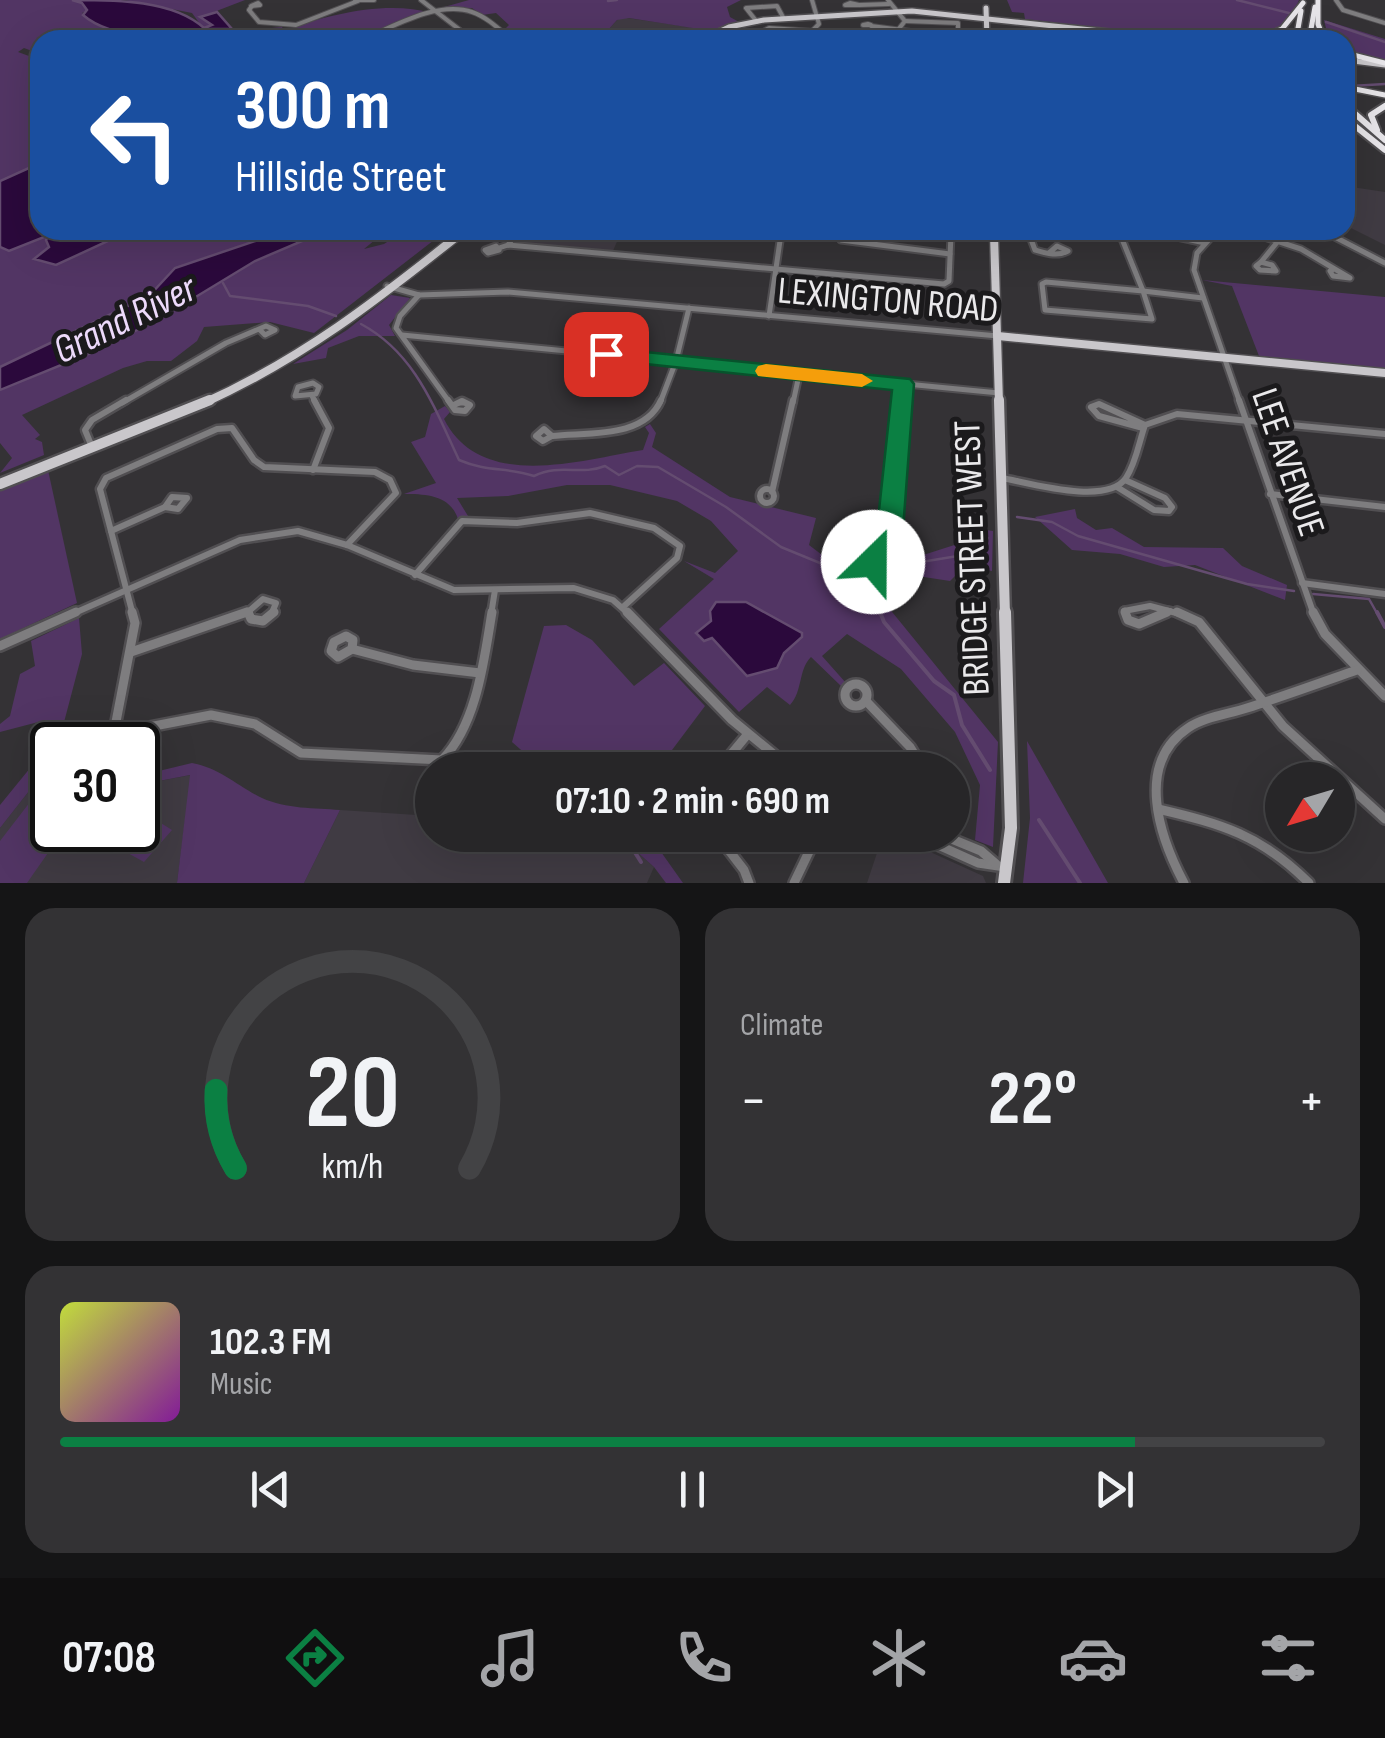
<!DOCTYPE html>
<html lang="en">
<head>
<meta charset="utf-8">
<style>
  :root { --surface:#272628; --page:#333234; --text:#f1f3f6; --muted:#a4a5a8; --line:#434345; --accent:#0b8043 }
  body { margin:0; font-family:"Sofia Sans Condensed",sans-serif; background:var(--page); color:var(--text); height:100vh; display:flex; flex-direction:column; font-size:38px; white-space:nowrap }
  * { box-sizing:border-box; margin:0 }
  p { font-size:32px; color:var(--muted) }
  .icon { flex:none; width:55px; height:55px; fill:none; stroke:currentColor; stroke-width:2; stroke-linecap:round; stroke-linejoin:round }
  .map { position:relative; height:883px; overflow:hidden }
  .details { display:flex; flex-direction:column; gap:25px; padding:25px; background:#151516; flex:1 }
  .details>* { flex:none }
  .top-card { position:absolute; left:30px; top:30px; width:1325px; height:210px; border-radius:30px; box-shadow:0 10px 40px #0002,0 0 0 2px var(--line); background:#1a4fa0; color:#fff; overflow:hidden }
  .needle { width:65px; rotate:232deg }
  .buttons { position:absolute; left:1265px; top:762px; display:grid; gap:20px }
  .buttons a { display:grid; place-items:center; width:90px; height:90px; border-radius:50%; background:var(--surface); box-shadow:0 10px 40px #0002,0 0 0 2px var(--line); font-size:50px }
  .speed { position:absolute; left:30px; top:722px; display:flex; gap:20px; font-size:50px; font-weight:700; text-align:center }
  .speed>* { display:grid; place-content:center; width:130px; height:130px; border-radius:50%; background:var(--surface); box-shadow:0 10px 40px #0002,0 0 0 2px var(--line); line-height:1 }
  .speed .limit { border:5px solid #111; border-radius:15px; background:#fff; color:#111 }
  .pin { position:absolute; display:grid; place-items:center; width:85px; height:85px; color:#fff; margin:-42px; border-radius:20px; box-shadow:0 5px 15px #0006 }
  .me { position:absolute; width:110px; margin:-55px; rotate:23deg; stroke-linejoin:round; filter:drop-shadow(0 0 8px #0008) }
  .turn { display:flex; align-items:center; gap:35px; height:210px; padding:0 40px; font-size:45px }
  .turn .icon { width:130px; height:130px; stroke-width:2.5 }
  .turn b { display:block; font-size:70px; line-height:85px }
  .big { font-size:75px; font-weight:700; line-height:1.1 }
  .details .card { flex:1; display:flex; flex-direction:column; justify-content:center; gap:15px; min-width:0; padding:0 35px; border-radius:30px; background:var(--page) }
  .details .dial { align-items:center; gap:0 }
  .dial svg { height:260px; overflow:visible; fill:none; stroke:var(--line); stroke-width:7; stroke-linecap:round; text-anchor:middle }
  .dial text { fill:var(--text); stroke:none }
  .song { display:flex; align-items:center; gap:30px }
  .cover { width:120px; height:120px; border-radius:15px; background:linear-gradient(135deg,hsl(70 70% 55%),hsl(290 70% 35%)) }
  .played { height:10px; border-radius:5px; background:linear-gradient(90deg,var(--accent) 85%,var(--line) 85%) }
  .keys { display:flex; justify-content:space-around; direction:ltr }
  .heat { display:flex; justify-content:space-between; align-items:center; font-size:55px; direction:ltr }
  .details .tiles { flex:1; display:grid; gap:25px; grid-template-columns:1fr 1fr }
  .card:last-child { grid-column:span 2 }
  .trip { position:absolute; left:415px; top:752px; width:555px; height:100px; border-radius:50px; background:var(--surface); box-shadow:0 10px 40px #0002,0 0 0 2px var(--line); font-weight:700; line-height:100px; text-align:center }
  .dock { display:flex; height:160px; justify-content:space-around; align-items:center; background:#100f10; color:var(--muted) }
  .dock .icon { width:70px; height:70px }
  .dock .current { color:var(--accent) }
  .dock b { font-size:45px; color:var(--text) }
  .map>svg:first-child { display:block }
  .built { fill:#403b43 }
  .green { fill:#523564 }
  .water { fill:#2b093c; stroke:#644c70; stroke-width:2.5 }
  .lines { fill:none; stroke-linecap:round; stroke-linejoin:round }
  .stream-far1 { stroke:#644c70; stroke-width:2.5 }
  .stream { stroke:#644c70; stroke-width:4 }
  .minor-far3-casing { stroke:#514f52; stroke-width:6 }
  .minor-far2-casing { stroke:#514f52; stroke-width:9 }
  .minor-far1-casing { stroke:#514f52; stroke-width:11 }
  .minor-casing { stroke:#514f52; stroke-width:14 }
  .major-far4-casing { stroke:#514f52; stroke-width:8 }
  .major-far3-casing { stroke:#514f52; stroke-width:10 }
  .major-far2-casing { stroke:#514f52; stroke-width:11 }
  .major-far1-casing { stroke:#514f52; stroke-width:15 }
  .major-casing { stroke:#514f52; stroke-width:18 }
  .highway-far1-casing { stroke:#514f52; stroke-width:8 }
  .highway-casing { stroke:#514f52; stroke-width:10 }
  .minor-far3 { stroke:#7e7d7f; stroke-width:4 }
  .minor-far2 { stroke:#7e7d7f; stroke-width:5 }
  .minor-far1 { stroke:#7e7d7f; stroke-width:6 }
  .minor { stroke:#7e7d7f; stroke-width:9 }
  .major-far4 { stroke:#c9c7cb; stroke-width:5 }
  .major-far3 { stroke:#c9c7cb; stroke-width:6 }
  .major-far2 { stroke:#c9c7cb; stroke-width:8 }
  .major-far1 { stroke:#c9c7cb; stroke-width:10 }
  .major { stroke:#c9c7cb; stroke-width:12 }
  .highway-far1 { stroke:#e7e5e9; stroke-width:5 }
  .highway { stroke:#e7e5e9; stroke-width:6 }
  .route { fill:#0b8043; stroke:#07532c; stroke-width:2.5 }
  .slow { fill:#f59e0b }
  .labels { text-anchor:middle; stroke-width:10; stroke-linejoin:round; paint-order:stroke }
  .street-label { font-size:38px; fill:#eae9eb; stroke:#1b1a1c }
  .water-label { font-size:40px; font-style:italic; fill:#eddafb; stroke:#1b1a1c }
</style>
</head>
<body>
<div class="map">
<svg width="1385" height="883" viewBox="0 0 1385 883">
  <rect width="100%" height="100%" fill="#343235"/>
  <g class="built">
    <polygon points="620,17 697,28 686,40 629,40 635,35 607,31"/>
    <polygon points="1345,186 1385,192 1385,245 1345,225"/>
    <polygon points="525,230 622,230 612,253 514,244"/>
    <polygon points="191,775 177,883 0,883 0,828 40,777 52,784 52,830 138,830 138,785"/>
    <polygon points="340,810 432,816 432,835 618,835 654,867 647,883 304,883"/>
    <polygon points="883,835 893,835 983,876 986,883 867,883"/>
  </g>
  <g class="green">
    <polygon points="0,0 72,0 82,3 88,10 82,13 104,29 179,40 40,40 40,54 24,48 18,52 40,60 40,230 288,230 176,268 149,296 0,367"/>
    <path d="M125,0H245L201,17L232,32L282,27L284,31C327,14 389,0 431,13L357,40H329L330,37L239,40L203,28L192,13Z"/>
    <path d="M469,0H766H741L727,7L730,17L739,22L712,31L629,18L617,20L608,30L636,34L629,40H535C525,33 515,36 505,29L509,25L496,13L482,15L472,8L437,9Z"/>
    <polygon points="1007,0 1299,0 1292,15 1277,29 1241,40 1191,38 1025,19 1024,13 1012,12"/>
    <polygon points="1324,20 1385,39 1385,62 1345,51 1345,40 1329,40"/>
    <polygon points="328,230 387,230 364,249 384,244 401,233 396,230 447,230 314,333 270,322 204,327 197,341 171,361 147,361 123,368 22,415 40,435 35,439 42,442 44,455 0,473 12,458 0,443 0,390 161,318 255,261"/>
    <polygon points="1202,280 1385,297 1385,368 1259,356 1232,286"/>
    <polygon points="391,295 410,298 389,325 395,336 359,336 328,348 326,358 293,364 347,330"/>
    <path d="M445,406L450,412L444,419C481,492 580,460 643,450L649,433L645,427L650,424L656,433L652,447L730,497L816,518L809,545L884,602L998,742L993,847L975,840L980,785L955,732L901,669L847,634L822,656L846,683L841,686L811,657C798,670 803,691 790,705L767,687L739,712L659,629L714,579L684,561L715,573L738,551L711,521L677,501L610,485H567L508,496L457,498L468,516L458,519C450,495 426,494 404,494L436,483L411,442L425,437L431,414Z"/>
    <polygon points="48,470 77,603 0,639 0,491"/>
    <polygon points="1075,509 1077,518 1096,530 1112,528 1144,547 1223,548 1242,566 1287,585 1285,600 1195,565 1164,567 1120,554 1072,550 1035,517"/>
    <polygon points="978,529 993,531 992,571 965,566 950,581 891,572 894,558 917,557 973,539"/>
    <polygon points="79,618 82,654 58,745 52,745 52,784 40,777 0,828 0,805 35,762 46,720 0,732 0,724 10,716 20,674 35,666 31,641"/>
    <polygon points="566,625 592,640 634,686 664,663 705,706 657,770 544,770 512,742 544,626"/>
    <polygon points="1027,741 1108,883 1023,883 1030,818"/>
    <path d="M192,763C220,768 237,786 262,798C286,809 315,808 340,810L304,883H177L190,775L138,785V776Z"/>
    <polygon points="30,802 52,807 52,830 64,830 27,883 0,883 0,841"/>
    <polygon points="148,815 172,830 144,862 124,851 124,843"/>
    <polygon points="618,835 649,835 683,883 666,883 654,867"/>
  </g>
  <g class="water">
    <path d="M72,0C117,0 173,0 204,28L212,25L200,17L217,12L232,29H207L239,40C196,40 116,44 83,15L87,10L82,3Z"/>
    <polygon points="40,163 40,230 126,230 123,234 56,265 34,259 49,247 46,240 49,235 9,251 0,247 0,181"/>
    <polygon points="288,230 328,230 255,261 161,318 93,352 0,390 0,367 149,296 175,268"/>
    <polygon points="716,602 746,602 802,633 802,637 784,653 777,668 747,676 712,638 704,641 696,633 711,621 710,611"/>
  </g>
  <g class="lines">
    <g class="stream-far1">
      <polyline points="1237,0 1289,13"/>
      <polyline points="608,1 617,0"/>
      <polyline points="1326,22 1385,42"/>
      <polyline points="1351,86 1385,84"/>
      <polyline points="223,283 230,296 308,306 336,316"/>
      <path d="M361,324C415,353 434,407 459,460C487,472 507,467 534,476C561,463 580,476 605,466L619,475L637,466L658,467L726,507L781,547L837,570L875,598L881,615"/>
      <polyline points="1017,517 1052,522 1078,536 1247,584 1294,591"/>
      <polyline points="1313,594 1369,599 1378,615"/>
      <polyline points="876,597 915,563 976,553 988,538"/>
    </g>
    <g class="stream">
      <polyline points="880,612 884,622 934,681 954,695 962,725 990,770"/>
      <polyline points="1377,612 1385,627"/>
      <polyline points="1039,820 1080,883"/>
      <polyline points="624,835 641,862"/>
    </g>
    <g class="minor-far3-casing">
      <g id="minor-far3">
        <polyline points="355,0 374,0"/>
        <polyline points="421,0 473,40"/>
        <polyline points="888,0 905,21 890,40"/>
        <polyline points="1336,0 1343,10 1385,23"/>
        <polygon points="258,3 260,5 251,6"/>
        <polygon points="850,3 859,5 845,5"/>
        <polyline points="859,5 889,4"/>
        <polyline points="252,6 249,10 259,22 296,25 358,1"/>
        <polyline points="757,22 746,8 777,6 784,19"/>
        <polygon points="868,24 871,25 863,25"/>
        <polyline points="871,26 958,37 958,23 905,21"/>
        <path d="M362,40C392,27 438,0 472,12C487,17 500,30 512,40"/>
        <polyline points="428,40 462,33"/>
        <polyline points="746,40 769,28 814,31"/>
        <polyline points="791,40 808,35 819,24 812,0"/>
        <polyline points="1021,40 1042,36"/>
        <polyline points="1088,40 1083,37 1093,40"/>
        <polyline points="1028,230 1030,236"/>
        <polyline points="1119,230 1121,236"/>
        <polyline points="1147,230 1174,236"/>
        <polyline points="1245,230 1263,236"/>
        <polyline points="1322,230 1333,236"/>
        <polyline points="514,236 518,230"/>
        <polyline points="780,236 781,230"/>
        <polyline points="951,236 951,230"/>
        <polyline points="1212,236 1217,230"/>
      </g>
    </g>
    <g class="minor-far2-casing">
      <g id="minor-far2">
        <path d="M1029,234L1035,250C1046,253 1057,257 1068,251L1057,246L1049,253"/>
        <polyline points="1120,234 1143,291"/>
        <polyline points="1163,234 1205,243"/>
        <polyline points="1214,234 1197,253 1194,270 1240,403"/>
        <polyline points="1255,234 1301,249 1350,278 1333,276 1330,271 1334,269"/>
        <polyline points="1329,234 1385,263"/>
        <polyline points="852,240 841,240 950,254"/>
        <polyline points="508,245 516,234"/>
        <polygon points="496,246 499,250 488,253 485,250"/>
        <polyline points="499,248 508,245 944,284 949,281 951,234"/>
        <polygon points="1261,262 1272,265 1276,271 1260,270 1256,266"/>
        <polyline points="1261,262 1279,240"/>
        <polygon points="1046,282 1143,291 1152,319 1045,310 1042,284"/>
        <polyline points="387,286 419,295 508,292 998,336"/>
        <polyline points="1143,291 1203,298"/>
        <polyline points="419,295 400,316 396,328 450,403"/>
        <polyline points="769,316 781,234"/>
        <polyline points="402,335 999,393"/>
        <polygon points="313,383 319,387 316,394 295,396 298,387"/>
        <polyline points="312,396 316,403"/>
        <polyline points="122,403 226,343 266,326 275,330 265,335 260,330"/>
        <polyline points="458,403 466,403"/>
        <polyline points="660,403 676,361 689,308"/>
        <polyline points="793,403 799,375"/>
        <polyline points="901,403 903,384"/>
      </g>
    </g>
    <g class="minor-far1-casing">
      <g id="minor-far1">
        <polyline points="448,400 455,410 465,411 470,405 462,401 454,405"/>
        <polyline points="1239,400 1314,615"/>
        <polyline points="1143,428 1099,416 1091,407 1099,404 1145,425"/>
        <polygon points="544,429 552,436 543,441 536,436"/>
        <path d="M552,436C588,432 644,439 661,400"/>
        <polyline points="92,447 85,430 92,420 126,400"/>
        <polyline points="313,470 329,428 314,400"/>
        <path d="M1002,478C1030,483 1107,506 1126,478C1136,463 1139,442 1145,425L1177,414L1385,434"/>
        <polyline points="1117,487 1154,510 1169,511 1172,507 1165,498 1125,480"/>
        <circle cx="767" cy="496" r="7"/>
        <polyline points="772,492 793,400"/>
        <polyline points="1270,494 1385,507"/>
        <polygon points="172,497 187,498 178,509 165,507"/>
        <polyline points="111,531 165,507"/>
        <polyline points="889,543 873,555 875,564 882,567 888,563 902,400"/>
        <polyline points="415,575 462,521 517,523 590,513 654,528 680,546 677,558 623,607"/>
        <polyline points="1302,583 1385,594"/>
        <polyline points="248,612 263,599 276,603 271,615"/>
        <polyline points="70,615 240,540 298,531 347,545 454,590 574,588 613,600 630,615"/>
        <polyline points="133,615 100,489 106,478 217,429 232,428 254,460 264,467 375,472 390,480 396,493 347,545"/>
        <polyline points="241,615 248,612"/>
        <polyline points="491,615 495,590"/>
        <polyline points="1126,615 1124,611 1150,606 1184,615"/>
        <polyline points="1161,615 1170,611"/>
      </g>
    </g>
    <g class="minor-casing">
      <g id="minor">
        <path d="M132,612L135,623L115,727L123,732L211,715L255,724L301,753L442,760C477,724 484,660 492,612"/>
        <polyline points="248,612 251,619 263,621 274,612"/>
        <polyline points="627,612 732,720 793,770"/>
        <polyline points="1125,612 1128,620 1139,624 1167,612"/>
        <polyline points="1177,612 1199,622 1283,726 1385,819"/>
        <polyline points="1313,612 1325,634 1385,696"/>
        <polygon points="346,636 353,640 352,649 338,657 331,651 334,642"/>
        <polyline points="0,646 76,612"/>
        <polyline points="352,649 413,665 480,673"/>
        <polyline points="131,652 247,612"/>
        <circle cx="856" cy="695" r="11"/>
        <polyline points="866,701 910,747 924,770"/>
        <polyline points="718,770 747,735"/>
        <path d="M1158,809C1222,824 1261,835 1309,883"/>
        <polyline points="717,835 744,870 749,883"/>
        <polyline points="924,835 929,841 978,863 1005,867"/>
        <polyline points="942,835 981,851 996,864"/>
        <polyline points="794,883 817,835"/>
        <path d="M1184,883C1160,838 1134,764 1188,728C1204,717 1229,714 1247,708C1284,696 1320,683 1357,670"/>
      </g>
    </g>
    <g class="major-far4-casing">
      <g id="major-far4">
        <polyline points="986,8 987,40"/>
        <polyline points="701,40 729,27 764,20 912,11 1139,35"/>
        <polyline points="1345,60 1385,65"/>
      </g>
    </g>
    <g class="major-far3-casing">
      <g id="major-far3">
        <polyline points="994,230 994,236"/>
        <polyline points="457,236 464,230"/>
      </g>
    </g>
    <g class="major-far2-casing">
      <g id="major-far2">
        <polyline points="994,234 999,403"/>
        <polyline points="998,336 1385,373"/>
        <path d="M204,403C303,358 376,301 460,234"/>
      </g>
    </g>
    <g class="major-far1-casing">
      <g id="major-far1">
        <polyline points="999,400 1005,615"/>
        <polyline points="0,484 210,400"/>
      </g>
    </g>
    <g class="major-casing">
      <polyline id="major" points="1004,883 1011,828 1005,612"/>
    </g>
    <g class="highway-far1-casing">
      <g id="highway-far1">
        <polyline points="1318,0 1318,24 1324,40"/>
        <polyline points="1133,34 1157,39"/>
        <polyline points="1151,36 1202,40"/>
        <polyline points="1256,40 1282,29 1303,3"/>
        <polyline points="1296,40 1301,11"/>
        <polyline points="1309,40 1315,7"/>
        <polyline points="1345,53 1385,63"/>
        <polyline points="1345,87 1385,95"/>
      </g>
    </g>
    <g class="highway-casing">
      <g id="highway">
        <polyline points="1345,105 1385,140"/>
        <polyline points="1345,118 1385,150"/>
        <polyline points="1377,130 1371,115 1385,106"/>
      </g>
    </g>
    <use href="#minor-far3" class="minor-far3"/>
    <use href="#minor-far2" class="minor-far2"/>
    <use href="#minor-far1" class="minor-far1"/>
    <use href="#minor" class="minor"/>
    <use href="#major-far4" class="major-far4"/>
    <use href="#major-far3" class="major-far3"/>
    <use href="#major-far2" class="major-far2"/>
    <use href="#major-far1" class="major-far1"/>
    <use href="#major" class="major"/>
    <use href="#highway-far1" class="highway-far1"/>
    <use href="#highway" class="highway"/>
  </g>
  <path class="route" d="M606,348L910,379L914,384L902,543C896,554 887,559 882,570L873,573L864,570L860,562L864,547L876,538L892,390L598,359V350Z"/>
  <polygon class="slow" points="766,364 862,374 873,381 862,387 758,376 755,371 758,366"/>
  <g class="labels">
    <g class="street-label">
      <text transform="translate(888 299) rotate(5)" y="13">LEXINGTON ROAD</text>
      <text transform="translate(1289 462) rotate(71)" y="13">LEE AVENUE</text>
      <text transform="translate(971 558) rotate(-92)" y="13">BRIDGE STREET WEST</text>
    </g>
    <g class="water-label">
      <text transform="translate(124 318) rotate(-26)" y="14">Grand River</text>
    </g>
  </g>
</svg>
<div class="buttons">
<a><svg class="needle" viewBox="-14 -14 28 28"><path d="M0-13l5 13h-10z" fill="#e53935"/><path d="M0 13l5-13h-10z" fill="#a4a5a8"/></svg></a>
</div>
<div class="speed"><div class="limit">30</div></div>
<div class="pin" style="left:606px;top:354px;background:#d93025"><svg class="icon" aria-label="arrive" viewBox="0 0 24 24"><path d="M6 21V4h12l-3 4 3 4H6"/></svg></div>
<svg class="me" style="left:873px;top:562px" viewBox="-20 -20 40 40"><circle r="19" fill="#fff"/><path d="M0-13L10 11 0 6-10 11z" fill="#0b8043"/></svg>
<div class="trip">07:10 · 2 min · 690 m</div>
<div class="top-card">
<div class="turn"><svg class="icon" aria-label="left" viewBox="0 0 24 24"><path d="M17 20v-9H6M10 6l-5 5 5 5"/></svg><div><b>300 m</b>Hillside Street</div></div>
</div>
</div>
<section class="details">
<div class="tiles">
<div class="card dial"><svg viewBox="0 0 100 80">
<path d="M14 69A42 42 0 1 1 86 69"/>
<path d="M14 69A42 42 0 0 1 8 45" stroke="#0b8043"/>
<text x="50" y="56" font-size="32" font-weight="700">20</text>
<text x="50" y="72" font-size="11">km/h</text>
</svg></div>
<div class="card"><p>Climate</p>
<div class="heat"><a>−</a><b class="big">22°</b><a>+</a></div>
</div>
<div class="card">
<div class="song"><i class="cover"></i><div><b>102.3 FM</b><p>Music</p></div></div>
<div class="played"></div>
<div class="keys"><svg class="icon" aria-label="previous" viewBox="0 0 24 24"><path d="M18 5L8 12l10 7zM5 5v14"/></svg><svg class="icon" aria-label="pause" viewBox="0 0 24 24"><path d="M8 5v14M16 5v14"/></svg><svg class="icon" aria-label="next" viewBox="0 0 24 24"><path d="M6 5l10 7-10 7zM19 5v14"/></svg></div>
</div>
</div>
</section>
<nav class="dock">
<b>07:08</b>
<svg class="icon current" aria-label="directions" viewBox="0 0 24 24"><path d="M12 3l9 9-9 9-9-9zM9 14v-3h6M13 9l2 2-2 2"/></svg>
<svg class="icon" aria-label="music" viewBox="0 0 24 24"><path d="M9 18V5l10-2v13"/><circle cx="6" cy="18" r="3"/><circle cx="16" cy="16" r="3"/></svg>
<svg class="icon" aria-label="phone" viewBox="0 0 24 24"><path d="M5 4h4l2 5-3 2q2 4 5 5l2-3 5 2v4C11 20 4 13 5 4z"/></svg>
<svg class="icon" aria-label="climate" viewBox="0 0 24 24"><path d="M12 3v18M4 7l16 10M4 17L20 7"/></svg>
<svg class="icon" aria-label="car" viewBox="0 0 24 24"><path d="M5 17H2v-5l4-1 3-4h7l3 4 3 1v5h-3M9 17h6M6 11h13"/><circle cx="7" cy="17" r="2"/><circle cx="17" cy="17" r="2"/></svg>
<svg class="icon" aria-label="filters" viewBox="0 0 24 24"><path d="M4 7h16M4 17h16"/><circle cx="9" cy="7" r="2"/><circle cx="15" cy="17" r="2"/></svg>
</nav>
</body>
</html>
